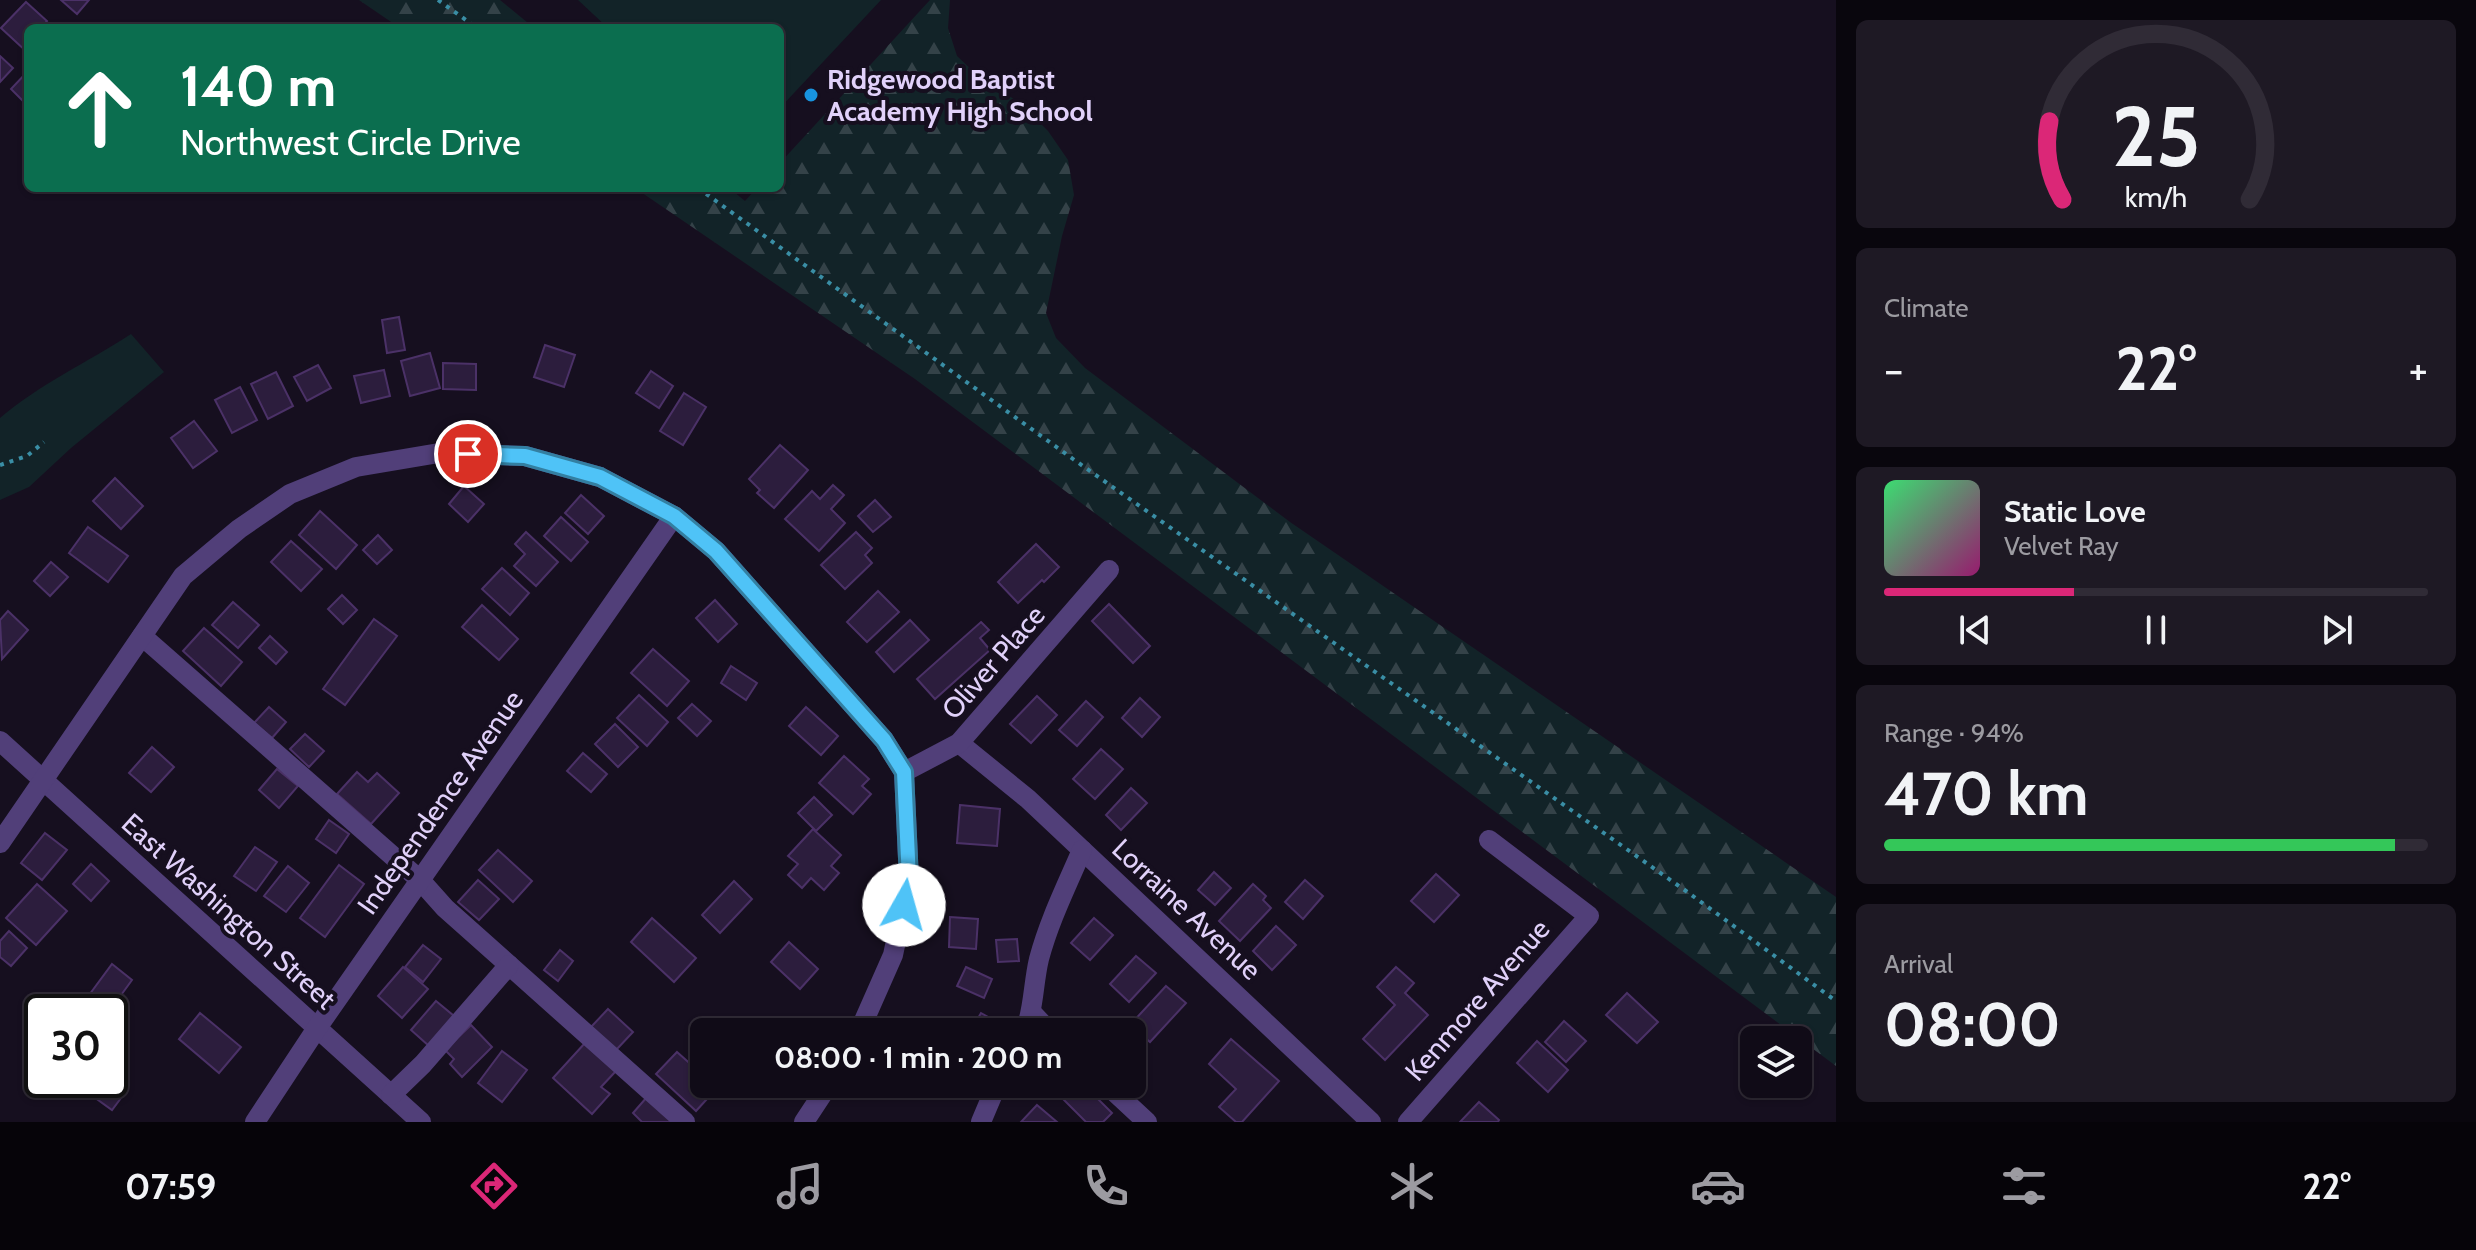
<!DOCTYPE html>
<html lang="en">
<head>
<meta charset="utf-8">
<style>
  :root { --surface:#100b17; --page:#1e1924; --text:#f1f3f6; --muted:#9c9ba1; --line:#302b36; --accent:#db2777 }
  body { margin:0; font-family:Cabin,sans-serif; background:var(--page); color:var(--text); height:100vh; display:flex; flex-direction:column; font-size:30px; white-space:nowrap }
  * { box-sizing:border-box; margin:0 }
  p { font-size:26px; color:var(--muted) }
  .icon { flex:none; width:44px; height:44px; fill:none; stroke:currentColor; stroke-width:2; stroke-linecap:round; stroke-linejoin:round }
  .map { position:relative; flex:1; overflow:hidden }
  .sheet { display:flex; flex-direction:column; gap:20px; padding:20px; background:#09060d; width:640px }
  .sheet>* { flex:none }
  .guide { position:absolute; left:24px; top:24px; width:760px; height:168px; border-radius:12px; box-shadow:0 2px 6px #0004,0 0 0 2px var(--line); background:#0b6e4f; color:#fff; overflow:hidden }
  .fabs { position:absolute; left:1740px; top:1026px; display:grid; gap:16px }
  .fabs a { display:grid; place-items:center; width:72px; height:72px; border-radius:12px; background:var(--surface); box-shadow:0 2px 6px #0004,0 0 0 2px var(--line); font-size:40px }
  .speed { position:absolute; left:24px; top:994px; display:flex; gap:16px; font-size:40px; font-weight:700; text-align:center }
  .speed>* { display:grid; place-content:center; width:104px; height:104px; border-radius:50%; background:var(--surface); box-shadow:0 2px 6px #0004,0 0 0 2px var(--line); line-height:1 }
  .speed .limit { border:4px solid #111; border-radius:12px; background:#fff; color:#111 }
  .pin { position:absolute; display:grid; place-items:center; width:68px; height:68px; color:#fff; margin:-34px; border:4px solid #fff; border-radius:50%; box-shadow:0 2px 8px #0007 }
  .me { position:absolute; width:88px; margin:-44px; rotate:7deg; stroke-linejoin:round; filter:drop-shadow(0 0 6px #0008) }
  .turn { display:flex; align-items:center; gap:28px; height:168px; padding:0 24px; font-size:36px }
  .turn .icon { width:104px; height:104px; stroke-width:2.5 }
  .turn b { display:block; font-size:56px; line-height:68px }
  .big { font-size:60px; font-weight:700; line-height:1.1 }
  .sheet .tile { flex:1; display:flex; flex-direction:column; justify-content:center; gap:12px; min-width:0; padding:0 28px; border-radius:12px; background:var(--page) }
  .sheet .dial { align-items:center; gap:0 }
  .dial svg { height:208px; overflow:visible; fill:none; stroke:var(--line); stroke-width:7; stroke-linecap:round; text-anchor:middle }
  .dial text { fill:var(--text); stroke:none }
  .song { display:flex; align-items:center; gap:24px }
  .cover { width:96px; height:96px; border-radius:12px; background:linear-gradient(135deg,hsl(140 70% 55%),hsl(320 70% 35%)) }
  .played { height:8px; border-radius:4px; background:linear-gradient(90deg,var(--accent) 35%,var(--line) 35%) }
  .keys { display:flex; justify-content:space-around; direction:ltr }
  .heat { display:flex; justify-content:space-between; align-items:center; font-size:44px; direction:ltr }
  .charge { height:12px; border-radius:6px; background:linear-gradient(90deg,#34c759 94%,var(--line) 0) }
  .trip { position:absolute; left:690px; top:1018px; width:456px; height:80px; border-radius:12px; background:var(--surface); box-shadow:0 2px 6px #0004,0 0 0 2px var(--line); font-weight:700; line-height:80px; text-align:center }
  .tab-bar { display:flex; height:128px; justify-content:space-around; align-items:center; background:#060409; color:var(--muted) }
  .tab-bar .icon { width:56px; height:56px }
  .tab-bar .selected { color:var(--accent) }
  .tab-bar b { font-size:36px; color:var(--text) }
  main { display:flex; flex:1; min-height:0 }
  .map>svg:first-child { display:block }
  .green { fill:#122328 }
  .forest { fill:url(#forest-firs) }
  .building { fill:#2c1d3d; stroke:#4b3167; stroke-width:2 }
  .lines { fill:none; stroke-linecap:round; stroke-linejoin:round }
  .path { stroke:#3a8ea5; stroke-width:4; stroke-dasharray:4 6; stroke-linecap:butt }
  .minor { stroke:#513f79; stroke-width:20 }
  .route-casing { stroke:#337fa1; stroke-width:20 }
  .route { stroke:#4fc3f7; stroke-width:14 }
  .poi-dot { fill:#1894df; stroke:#160f1f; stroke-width:3 }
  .labels { text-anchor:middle; stroke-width:8; stroke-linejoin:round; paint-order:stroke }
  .poi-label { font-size:28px; font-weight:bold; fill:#e1d1fa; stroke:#160f1f; text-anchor:start }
  .street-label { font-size:28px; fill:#e1d1fa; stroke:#160f1f }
</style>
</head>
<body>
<main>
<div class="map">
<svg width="1836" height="1122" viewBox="0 0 1836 1122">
  <defs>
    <pattern id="forest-firs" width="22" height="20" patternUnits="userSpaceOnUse" patternTransform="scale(2)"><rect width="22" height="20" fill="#122328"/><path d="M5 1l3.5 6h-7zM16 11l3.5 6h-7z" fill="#344248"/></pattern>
  </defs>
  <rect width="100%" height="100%" fill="#160f1f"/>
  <g class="green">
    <polygon points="578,0 881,0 780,108 780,28 608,28"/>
    <path d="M131,334L164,372L71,448L29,487L0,500V418C40,384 88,362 131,334Z"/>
  </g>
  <g class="forest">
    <polygon points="359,0 500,0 534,28 400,28"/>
    <polygon points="930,0 950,0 948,28 957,56 978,76 1020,103 1048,131 1068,160 1074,195 1062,236 1046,313 1056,338 1085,368 1290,522 1836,897 1836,1066 915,379 635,188 729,188 745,201 757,188 780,188 780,163"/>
  </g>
  <g class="building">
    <polygon points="61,0 89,0 77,14"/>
    <polygon points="26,2 47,21 41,28 28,28 28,53 1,28"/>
    <polygon points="0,56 13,68 0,82"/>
    <polygon points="28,71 28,106 11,89"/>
    <polygon points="399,317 405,350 387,353 382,320"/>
    <polygon points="545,345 575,355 564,387 534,377"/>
    <polygon points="430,353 440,388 410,396 401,361"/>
    <polygon points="443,363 476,364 476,390 443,389"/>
    <polygon points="318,365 331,388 307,401 294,377"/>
    <polygon points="384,370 390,396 361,403 354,376"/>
    <polygon points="651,371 673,386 659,408 636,393"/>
    <polygon points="276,372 293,406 268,419 251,384"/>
    <polygon points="240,387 257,420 232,433 215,400"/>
    <polygon points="684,393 706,407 683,445 660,431"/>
    <polygon points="194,421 217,451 193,468 171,438"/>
    <polygon points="780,445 808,470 774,508 757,493 760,490 749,479"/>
    <polygon points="115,478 143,506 121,529 93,501"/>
    <polygon points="833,485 844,495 831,509 845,523 819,551 785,519 812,491 820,499"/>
    <polygon points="464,486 484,504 468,522 449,504"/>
    <polygon points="581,495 604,516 588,534 565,513"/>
    <polygon points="875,500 891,517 873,532 858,516"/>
    <polygon points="320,511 357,545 336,569 299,535"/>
    <polygon points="561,517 588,542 571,561 544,536"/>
    <polygon points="88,527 128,556 108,582 69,553"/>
    <polygon points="526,532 558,562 536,586 514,566 525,554 515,544"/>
    <polygon points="856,532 872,548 865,555 872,563 845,589 821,565"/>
    <polygon points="378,535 392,550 377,564 363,550"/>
    <polygon points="291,541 322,569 301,591 271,562"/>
    <polygon points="1036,544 1059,567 1044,582 1042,580 1018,603 998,582"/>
    <polygon points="51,562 68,577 50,596 34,581"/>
    <polygon points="502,568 529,593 510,615 482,589"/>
    <polygon points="878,591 899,612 867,642 847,622"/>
    <polygon points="342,595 357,610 343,624 328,609"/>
    <polygon points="715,600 737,624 718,642 696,618"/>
    <polygon points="233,602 259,625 238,648 212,625"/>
    <polygon points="1109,604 1150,646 1133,663 1092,621"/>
    <polygon points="482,605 518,639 499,660 462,627"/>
    <polygon points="8,611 28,630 2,659 0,620"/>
    <polygon points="374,619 397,636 345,705 323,689"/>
    <polygon points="910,620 929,640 894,672 876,652"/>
    <polygon points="981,622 989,630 980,638 990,650 935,699 917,679"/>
    <polygon points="204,628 242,662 221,686 183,651"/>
    <polygon points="270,636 287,652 276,664 259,648"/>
    <polygon points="653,649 689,681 667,706 631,673"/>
    <polygon points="731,666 757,683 746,700 721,683"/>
    <polygon points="639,695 668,722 647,746 617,718"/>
    <polygon points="1037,696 1057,715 1031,743 1010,724"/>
    <polygon points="1140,698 1160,717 1142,737 1122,718"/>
    <polygon points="1086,701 1103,717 1077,746 1059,730"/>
    <polygon points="692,704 711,721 697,736 678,718"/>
    <polygon points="269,707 286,722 272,738 254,723"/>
    <polygon points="806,707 838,736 821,755 789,726"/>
    <polygon points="615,724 638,747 618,767 595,744"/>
    <polygon points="305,734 324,751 309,767 290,749"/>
    <polygon points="152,747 174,767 151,792 129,773"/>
    <polygon points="1101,749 1123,769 1095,799 1073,779"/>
    <polygon points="583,753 607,774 591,792 567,771"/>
    <polygon points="844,756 869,779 862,786 871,794 853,814 819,783"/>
    <polygon points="277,769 298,786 279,808 259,790"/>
    <polygon points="357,772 368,782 377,773 399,793 371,824 337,794"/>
    <polygon points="1131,788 1147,803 1121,830 1106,815"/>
    <polygon points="814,797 832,815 816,831 798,813"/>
    <polygon points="960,805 1000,809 997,846 957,843"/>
    <polygon points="329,820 349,834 336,853 316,839"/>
    <polygon points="813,829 841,855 831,866 839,873 824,890 811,878 802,888 788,875 798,864 788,856"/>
    <polygon points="45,833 67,850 42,880 21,863"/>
    <polygon points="255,847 277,862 256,891 234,876"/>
    <polygon points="498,850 532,881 513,902 479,870"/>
    <polygon points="91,864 109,881 91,901 73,884"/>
    <polygon points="339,865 364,884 325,937 300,918"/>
    <polygon points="288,866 309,883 286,912 264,896"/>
    <polygon points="1214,872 1231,888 1215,905 1198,890"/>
    <polygon points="1436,874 1459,895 1434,922 1411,901"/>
    <polygon points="478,880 499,899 479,920 458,902"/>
    <polygon points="1305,880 1323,896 1303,919 1285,902"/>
    <polygon points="734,881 752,899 720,933 702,915"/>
    <polygon points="37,884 67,911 36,945 6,918"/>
    <polygon points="1253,884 1266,896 1263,900 1271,908 1240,941 1219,921"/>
    <polygon points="950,917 978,919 976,949 949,947"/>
    <polygon points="652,918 696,958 674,982 631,942"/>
    <polygon points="1094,918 1113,935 1090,960 1071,943"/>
    <polygon points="1276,926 1296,945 1272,970 1253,951"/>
    <polygon points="9,931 27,948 11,966 0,957 0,941"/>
    <polygon points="1017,939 1019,961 998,962 996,940"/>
    <polygon points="789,942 818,969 800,989 771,962"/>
    <polygon points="423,945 441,959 423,982 405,967"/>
    <polygon points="560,950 573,961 558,981 544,970"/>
    <polygon points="1136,956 1156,973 1129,1002 1110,984"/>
    <polygon points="112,964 132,980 116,1002 126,1010 110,1031 110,1012 89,1012 81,1006"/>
    <polygon points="403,967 428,989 402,1018 378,996"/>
    <polygon points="966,967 992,979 984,998 957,986"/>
    <polygon points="1396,967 1414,983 1405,993 1428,1015 1385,1060 1363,1039 1395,1005 1377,987"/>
    <polygon points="1166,986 1186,1003 1150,1042 1130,1025"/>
    <polygon points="1627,993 1658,1022 1637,1043 1606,1015"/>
    <polygon points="436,1001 454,1016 429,1046 411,1030"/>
    <polygon points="608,1009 633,1032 616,1050 591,1027"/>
    <polygon points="200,1013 241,1047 219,1073 179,1039"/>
    <polygon points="981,1013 1015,1032 970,1032"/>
    <polygon points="1564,1021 1586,1041 1566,1062 1545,1042"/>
    <polygon points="471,1025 492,1047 462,1077 450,1064 454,1059 445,1050"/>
    <polygon points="1231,1039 1279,1081 1242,1122 1236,1122 1219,1107 1236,1089 1209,1064"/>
    <polygon points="1537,1041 1568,1070 1548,1092 1517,1063"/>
    <polygon points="585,1043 616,1071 601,1087 610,1094 592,1114 553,1078"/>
    <polygon points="502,1051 527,1070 502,1102 478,1083"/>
    <polygon points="677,1052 704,1076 704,1084 712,1084 717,1088 696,1111 656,1074"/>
    <polygon points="107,1081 124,1094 112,1110 94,1097"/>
    <polygon points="1062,1084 1083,1084 1112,1113 1103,1122 1086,1122 1055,1091"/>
    <polygon points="647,1097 674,1122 642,1122 633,1113"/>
    <polygon points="1479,1102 1499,1120 1498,1122 1460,1122"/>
    <polygon points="1037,1105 1057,1122 1021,1122"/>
  </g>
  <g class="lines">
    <g class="path">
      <polyline points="438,0 477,28"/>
      <polyline points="698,188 1073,459 1686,891 1836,1001"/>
      <polyline points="0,465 27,456 44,442"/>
    </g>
    <g class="minor">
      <polyline points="142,636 420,880 445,908 685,1122"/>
      <polyline points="0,741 421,1122"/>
      <polyline points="959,743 1028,799 1371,1122"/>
      <polyline points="904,772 959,743 1109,570"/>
      <polyline points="0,843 183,576 239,529 290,494 356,467 439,453 525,456 600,477 674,516 716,551 884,740 904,772 909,880 893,955 859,1032"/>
      <polyline points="1032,1013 1050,1032"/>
      <path d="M1025,1032C1034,1009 1033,984 1039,959C1049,921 1067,885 1082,850"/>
      <polyline points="1106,1084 1147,1122"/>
      <polyline points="391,1095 423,1064 509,965"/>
      <polyline points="255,1122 317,1028 674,516"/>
      <polyline points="804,1122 829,1084"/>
      <polyline points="981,1122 997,1084"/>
      <polyline points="1408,1122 1589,916 1489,840"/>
    </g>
  </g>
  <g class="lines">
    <g class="route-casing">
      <polyline id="route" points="468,454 525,456 600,477 674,516 716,551 884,740 904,772 909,880 904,905"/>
    </g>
    <use href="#route" class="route"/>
  </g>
  <circle class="poi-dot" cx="811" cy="95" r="8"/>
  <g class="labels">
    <g class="poi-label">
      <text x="827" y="89">Ridgewood Baptist<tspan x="827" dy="32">Academy High School</tspan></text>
    </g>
    <g class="street-label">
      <text transform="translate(993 662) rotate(-49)" y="10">Oliver Place</text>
      <text transform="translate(440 802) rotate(-55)" y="10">Independence Avenue</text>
      <text transform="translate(1187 909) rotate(43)" y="10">Lorraine Avenue</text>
      <text transform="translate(229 911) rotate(42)" y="10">East Washington Street</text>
      <text transform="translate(1477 1000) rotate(-49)" y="10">Kenmore Avenue</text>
    </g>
  </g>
</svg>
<div class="fabs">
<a><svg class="icon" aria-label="layers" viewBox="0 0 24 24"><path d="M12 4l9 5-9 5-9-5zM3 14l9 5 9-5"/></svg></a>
</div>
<div class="speed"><div class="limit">30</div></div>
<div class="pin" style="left:468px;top:454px;background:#d93025"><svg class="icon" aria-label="arrive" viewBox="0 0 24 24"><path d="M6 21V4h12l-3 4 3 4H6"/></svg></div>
<svg class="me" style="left:904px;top:905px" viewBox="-20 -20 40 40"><circle r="19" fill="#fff"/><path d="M0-13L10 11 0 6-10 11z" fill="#4fc3f7"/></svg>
<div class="trip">08:00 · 1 min · 200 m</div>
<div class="guide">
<div class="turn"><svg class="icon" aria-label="ahead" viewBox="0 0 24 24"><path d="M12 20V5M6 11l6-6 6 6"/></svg><div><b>140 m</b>Northwest Circle Drive</div></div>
</div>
</div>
<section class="sheet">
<div class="tile dial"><svg viewBox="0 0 100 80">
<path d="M14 69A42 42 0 1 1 86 69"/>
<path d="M14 69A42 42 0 0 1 9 39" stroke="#db2777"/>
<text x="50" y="56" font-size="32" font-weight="700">25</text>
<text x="50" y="72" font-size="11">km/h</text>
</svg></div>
<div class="tile"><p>Climate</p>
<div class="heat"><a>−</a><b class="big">22°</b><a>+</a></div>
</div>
<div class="tile">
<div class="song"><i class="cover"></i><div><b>Static Love</b><p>Velvet Ray</p></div></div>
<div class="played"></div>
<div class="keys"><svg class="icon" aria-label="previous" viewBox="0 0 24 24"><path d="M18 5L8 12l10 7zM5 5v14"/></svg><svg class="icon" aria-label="pause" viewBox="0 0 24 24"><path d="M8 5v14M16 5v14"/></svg><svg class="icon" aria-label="next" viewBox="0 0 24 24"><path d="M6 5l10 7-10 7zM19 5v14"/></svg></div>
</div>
<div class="tile"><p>Range · 94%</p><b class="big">470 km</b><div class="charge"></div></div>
<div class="tile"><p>Arrival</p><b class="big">08:00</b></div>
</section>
</main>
<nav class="tab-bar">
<b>07:59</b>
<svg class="icon selected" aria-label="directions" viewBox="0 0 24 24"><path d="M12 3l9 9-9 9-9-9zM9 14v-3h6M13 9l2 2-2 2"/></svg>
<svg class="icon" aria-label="music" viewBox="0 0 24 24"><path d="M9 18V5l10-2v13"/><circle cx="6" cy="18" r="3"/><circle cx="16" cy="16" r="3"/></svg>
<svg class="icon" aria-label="phone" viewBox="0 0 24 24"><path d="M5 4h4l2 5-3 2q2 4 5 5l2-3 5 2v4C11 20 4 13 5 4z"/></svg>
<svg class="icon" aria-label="climate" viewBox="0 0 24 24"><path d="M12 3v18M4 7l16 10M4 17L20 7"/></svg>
<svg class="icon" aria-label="car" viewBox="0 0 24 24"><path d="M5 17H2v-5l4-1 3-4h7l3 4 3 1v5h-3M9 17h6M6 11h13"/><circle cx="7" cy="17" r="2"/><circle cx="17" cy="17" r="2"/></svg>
<svg class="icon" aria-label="filters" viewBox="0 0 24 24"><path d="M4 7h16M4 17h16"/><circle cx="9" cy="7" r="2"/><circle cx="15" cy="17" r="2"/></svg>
<b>22°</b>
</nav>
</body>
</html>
